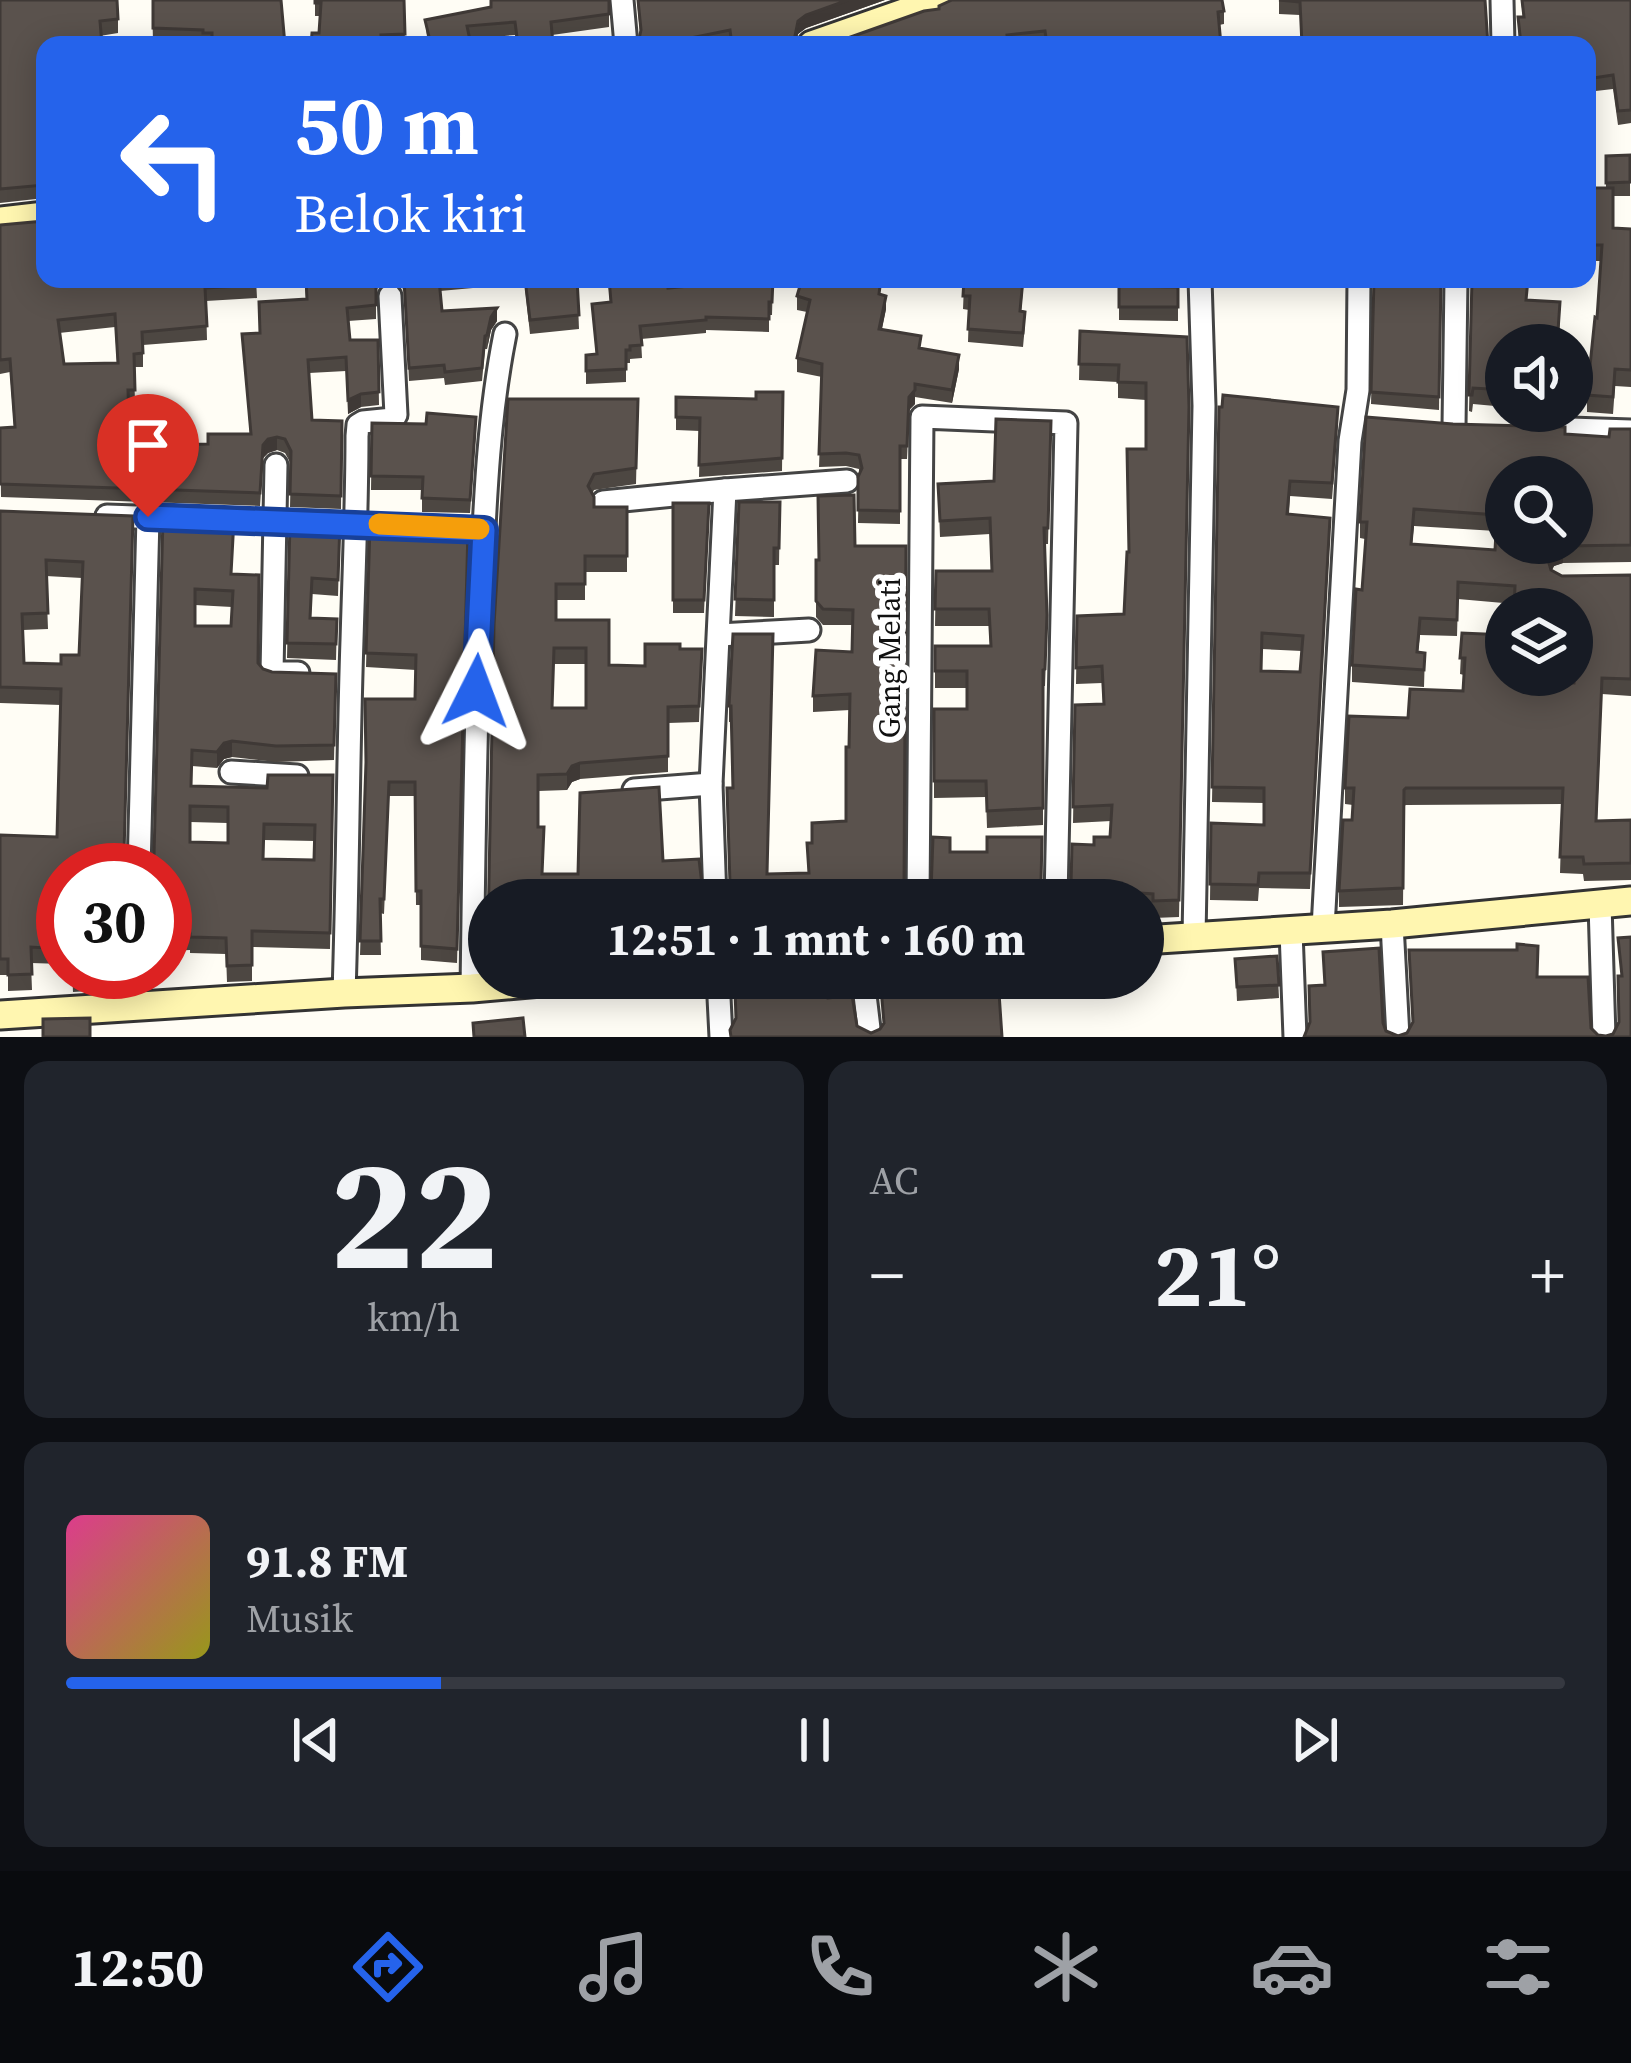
<!DOCTYPE html>
<html lang="id">
<head>
<meta charset="utf-8">
<style>
  :root { --surface:#171b24; --page:#20242c; --text:#f1f3f6; --muted:#9ea1a6; --line:#363941; --accent:#2563eb }
  body { margin:0; font-family:"Source Serif 4",serif; background:var(--page); color:var(--text); height:100vh; display:flex; flex-direction:column; font-size:45px; white-space:nowrap }
  * { box-sizing:border-box; margin:0 }
  p { font-size:39px; color:var(--muted) }
  .icon { flex:none; width:66px; height:66px; fill:none; stroke:currentColor; stroke-width:2; stroke-linecap:round; stroke-linejoin:round }
  .map { position:relative; height:1037px; overflow:hidden }
  .drawer { display:flex; flex-direction:column; gap:24px; padding:24px; background:#0d0f14; flex:1 }
  .drawer>* { flex:none }
  .banner { position:absolute; left:36px; top:36px; width:1560px; height:252px; border-radius:24px; box-shadow:0 6px 30px #0003; background:#2563eb; color:#fff; overflow:hidden }
  .fabs { position:absolute; left:1485px; top:324px; display:grid; gap:24px }
  .fabs a { display:grid; place-items:center; width:108px; height:108px; border-radius:50%; background:var(--surface); box-shadow:0 6px 30px #0003; font-size:60px }
  .speed { position:absolute; left:36px; top:843px; display:flex; gap:24px; font-size:60px; font-weight:700; text-align:center }
  .speed>* { display:grid; place-content:center; width:156px; height:156px; border-radius:50%; background:var(--surface); box-shadow:0 6px 30px #0003; line-height:1 }
  .speed .limit { border:18px solid #d22; background:#fff; color:#111 }
  .pin { position:absolute; display:grid; place-items:center; width:102px; height:102px; color:#fff; margin:-123px -51px; border-radius:50% 50% 50% 0; rotate:-45deg; box-shadow:0 0 12px #0007 }
  .pin .icon { rotate:45deg }
  .me { position:absolute; width:132px; margin:-66px; rotate:3deg; stroke-linejoin:round; filter:drop-shadow(0 0 9px #0008) }
  .turn { display:flex; align-items:center; gap:42px; height:252px; padding:0 60px; font-size:54px }
  .turn .icon { width:156px; height:156px; stroke-width:2.5 }
  .turn b { display:block; font-size:84px; line-height:102px }
  .big { font-size:90px; font-weight:700; line-height:1.1 }
  .drawer .widget { flex:1; display:flex; flex-direction:column; justify-content:center; gap:18px; min-width:0; padding:0 42px; border-radius:24px; background:var(--page) }
  .drawer .dial { align-items:center; gap:0 }
  .dial b { font-size:156px; line-height:1 }
  .song { display:flex; align-items:center; gap:36px }
  .cover { width:144px; height:144px; border-radius:18px; background:linear-gradient(135deg,hsl(330 70% 55%),hsl(60 70% 35%)) }
  .played { height:12px; border-radius:6px; background:linear-gradient(90deg,var(--accent) 25%,var(--line) 25%) }
  .keys { display:flex; justify-content:space-around; direction:ltr }
  .heat { display:flex; justify-content:space-between; align-items:center; font-size:66px; direction:ltr }
  .drawer .tiles { flex:1; display:grid; gap:24px; grid-template-columns:1fr 1fr }
  .widget:last-child { grid-column:span 2 }
  .trip { position:absolute; left:468px; top:879px; width:696px; height:120px; border-radius:60px; background:var(--surface); box-shadow:0 6px 30px #0003; font-weight:700; line-height:120px; text-align:center }
  .dock { display:flex; height:192px; justify-content:space-around; align-items:center; background:#090b0e; color:var(--muted) }
  .dock .icon { width:84px; height:84px }
  .dock .active { color:var(--accent) }
  .dock b { font-size:54px; color:var(--text) }
  .map>svg:first-child { display:block }
  .lines { fill:none; stroke-linecap:round; stroke-linejoin:round }
  .street-casing { stroke:#444; stroke-width:27 }
  .secondary-casing { stroke:#333; stroke-width:33 }
  .street { stroke:#fff; stroke-width:21 }
  .secondary { stroke:#fff6b0; stroke-width:27 }
  .wall { fill:#4d4742; fill-rule:evenodd }
  .shaded-wall { fill:#3f3936 }
  .building { fill:#5a524d; stroke:#3f3936; stroke-width:3; fill-rule:evenodd }
  .route-casing { stroke:#184099; stroke-width:30 }
  .route { stroke:#2563eb; stroke-width:21 }
  .slow { stroke:#f59e0b; stroke-width:21 }
  .labels { text-anchor:middle; stroke-width:12; stroke-linejoin:round; paint-order:stroke }
  .street-label { font-size:30px; fill:#111; stroke:#fff }
</style>
</head>
<body>
<div class="map">
<svg width="1631" height="1037" viewBox="0 0 1631 1037">
  <rect width="100%" height="100%" fill="#fffdf5"/>
  <g class="lines">
    <g class="street-casing">
      <g id="street">
        <polyline points="622,0 626,45"/>
        <polyline points="1502,0 1503,45"/>
        <polyline points="1454,426 1456,279"/>
        <polyline points="1540,428 1631,431"/>
        <polyline points="276,465 272,673 298,673"/>
        <polyline points="725,490 847,481"/>
        <polyline points="603,502 725,490 711,784 715,900"/>
        <polyline points="107,516 484,529"/>
        <polyline points="719,635 809,630"/>
        <polyline points="231,772 297,776"/>
        <polyline points="634,790 711,784"/>
        <polyline points="139,870 148,517"/>
        <polyline points="918,900 922,417 1066,423 1056,900"/>
        <polyline points="1600,904 1604,1037"/>
        <polyline points="1392,924 1398,1037"/>
        <polyline points="1323,928 1350,441 1358,390 1359,279"/>
        <polyline points="1291,931 1295,1037"/>
        <polyline points="1194,937 1204,406 1200,279"/>
        <polyline points="718,978 721,1037"/>
        <polyline points="863,978 870,1037"/>
        <path d="M472,988C474,856 475,723 481,591C485,504 488,419 505,334"/>
        <path d="M344,993C348,875 348,758 352,640C354,572 357,504 357,436L358,425L363,422L393,419L396,415L390,296"/>
      </g>
    </g>
    <g class="secondary-casing">
      <g id="secondary">
        <polyline points="812,45 941,0"/>
        <polyline points="0,221 45,216"/>
        <polyline points="1143,940 1392,924 1631,901"/>
        <polyline points="0,1015 344,993 472,988 587,978"/>
      </g>
    </g>
    <use href="#street" class="street"/>
    <use href="#secondary" class="secondary"/>
  </g>
  <g class="wall">
    <polygon points="0,0 118,19 118,33 45,45 45,198 0,203"/>
    <polygon points="152,0 285,45 203,45 203,43 153,42"/>
    <polygon points="315,0 404,0 405,45 311,45 319,33 320,16 315,16"/>
    <polygon points="609,0 609,27 552,35 553,45 517,45 515,35 470,39 471,45 428,45 425,20"/>
    <polygon points="637,0 885,0 806,28 798,34 797,39 801,45 631,45 639,39 640,34"/>
    <polygon points="1279,0 1485,0 1300,15 1279,14"/>
    <polygon points="1521,0 1631,0 1631,123 1618,125 1613,89 1587,92 1587,45 1519,45 1518,17 1523,17"/>
    <polygon points="1224,11 1224,24 1219,25 1221,45 828,45"/>
    <polygon points="1630,155 1630,196 1613,196 1613,228 1631,229 1631,387 1615,386 1613,414 1587,412 1587,395 1597,318 1601,261 1587,261 1587,188 1606,188 1606,156"/>
    <path d="M0,225L45,279H256L257,298L206,301L207,340L143,345V367H134L135,403H128L129,451L160,450L208,444L250,434L242,334L260,333L306,299L305,279H495V286L440,291L442,311L497,321L491,330L487,349H485L482,381L445,385L444,378L409,381L405,294L402,287L390,281L381,284L376,290V319L348,321L350,340H378L379,405L361,407L348,414L346,371L309,373L312,420L342,421L341,509L290,507L291,464L285,453L277,450L268,453L263,458L260,506L1,497L0,428L14,427L10,372L0,374ZM115,327L117,363L64,364L59,333Z"/>
    <polygon points="524,279 577,279 579,329 530,334"/>
    <polygon points="608,279 667,279 668,288 773,279 772,315 769,315 769,332 706,330 706,333 641,339 642,358 630,359 630,363 626,363 626,382 586,384 586,355 596,354 592,304 610,302"/>
    <polygon points="935,279 1024,279 1021,311 1025,325 1023,347 968,342 969,310 963,309 964,285 935,285"/>
    <polygon points="1374,279 1441,280 1439,410 1371,404"/>
    <polygon points="1472,279 1527,300 1560,319 1558,345 1506,345 1506,407 1473,404 1472,412 1469,411"/>
    <polygon points="1119,286 1178,287 1178,321 1119,320"/>
    <polygon points="881,294 886,309 882,329 959,369 952,403 915,397 915,404 909,410 907,459 900,459 900,524 858,523 859,469 846,466 819,467 822,377 797,372 797,358 807,312 797,310 797,296"/>
    <polygon points="1080,331 1187,337 1189,424 1179,917 1153,918 1153,910 1143,910 1143,900 1066,900 1066,894 1094,845 1110,837 1111,821 1073,823 1075,705 1103,704 1102,683 1076,684 1077,616 1124,614 1129,552 1146,449 1146,400 1118,398 1118,382 1079,380"/>
    <polygon points="783,392 782,471 699,477 700,431 676,430 676,397 756,399"/>
    <path d="M638,399L636,484L594,490L592,494L594,507H627V572H585V600H556V620L609,665L645,666L680,649H702L699,722L668,723V772L580,779L572,782L567,790L538,791V827L543,874H578L663,861L703,893L714,899L728,892L730,885L732,788L731,722H729V706L733,634L767,874L808,873L807,843H812L846,821L849,747L850,710L813,712V696L852,652L853,625H823L816,617V560L855,546L905,890L917,899L924,898L931,891L950,852L1041,885L1046,900H489L488,946L494,625ZM554,664H586V708H552Z"/>
    <path d="M1219,407L1338,423L1332,499L1290,496L1289,514L1330,534L1310,889L1259,888L1258,901L1210,900L1211,823L1264,825V803L1212,802ZM1262,649L1302,651L1300,672L1261,671Z"/>
    <polygon points="1510,411 1554,411 1554,414 1510,413"/>
    <polygon points="1051,421 1048,544 1044,544 1047,632 1045,686 1043,686 1043,825 987,828 986,797 934,798 934,709 967,709 967,688 935,688 935,646 990,646 989,626 935,626 936,571 992,571 990,534 940,537 938,484 994,481"/>
    <polygon points="372,423 476,431 470,513 422,512 422,490 371,490"/>
    <path d="M1631,429V562L1563,563L1554,566L1552,570L1562,576L1631,575V696L1602,694L1597,821L1631,820V880L1584,881L1583,874L1560,873L1562,804L1406,805L1404,806L1403,905L1339,907V891L1352,820L1353,805L1345,804V788L1408,718L1463,691L1464,675L1460,674L1462,633L1543,682L1574,683L1576,660H1572V609L1458,599L1457,636L1420,635L1418,652L1425,653L1424,687L1352,682V665L1362,590L1365,539L1360,538V522L1565,434L1609,437ZM1414,526L1496,531L1495,550L1412,544Z"/>
    <polygon points="739,502 780,502 779,565 774,565 774,617 735,616"/>
    <polygon points="673,503 709,503 704,613 673,613"/>
    <path d="M0,511L133,516L124,855L127,862L137,869L147,867L154,854L163,517L232,574L258,663L263,669L272,672L336,674L334,760L276,762L232,757L224,759L217,768L192,766L191,786L267,788L333,775L330,949L252,947V981L227,982L226,954L190,953V950L165,951V870H63V964L31,963L32,990L8,991V975H0V835L57,837L61,705L0,703ZM46,576L82,578L79,655L61,664L24,663L23,630L48,629ZM195,605L232,607L231,626H195ZM190,822L228,823V843L190,842ZM264,840L315,841L314,860L263,859Z"/>
    <polygon points="290,522 340,523 338,596 312,594 311,618 337,619 336,660 287,658"/>
    <polygon points="370,526 468,529 457,963 421,960 421,905 416,905 415,796 389,796 384,914 380,913 381,955 360,955 366,766 415,699 416,670 366,667"/>
    <polygon points="1277,956 1279,998 1237,1001 1235,959"/>
    <polygon points="72,972 122,972 122,989 73,992"/>
  </g>
  <g class="shaded-wall">
    <polygon points="848,0 885,0 806,28 798,34 796,45 795,36 798,21 806,15"/>
    <polygon points="376,279 390,279 390,281 381,284 376,290"/>
    <polygon points="886,296 886,309 879,342 879,329"/>
    <polygon points="497,308 497,321 491,330 487,349 491,317"/>
    <polygon points="959,355 959,369 952,403 952,390"/>
    <polygon points="915,390 915,404 909,410 907,459 909,397"/>
    <polygon points="361,394 361,407 348,414 348,400"/>
    <polygon points="277,437 277,450 268,453 263,458 260,506 263,445 268,439"/>
    <polygon points="1563,546 1563,563 1554,566 1548,577 1548,560 1554,549"/>
    <polygon points="232,741 232,757 224,759 217,768 217,752 224,743"/>
    <polygon points="580,763 580,779 572,782 567,790 567,774 572,766"/>
  </g>
  <g class="building">
    <polygon points="0,0 117,0 118,19 100,21 102,45 45,45 45,185 0,189"/>
    <polygon points="153,0 281,0 285,45 212,45 212,33 203,33 203,30 153,28"/>
    <polygon points="315,0 404,0 405,34 381,35 382,45 311,45 312,33 319,33 321,3 315,3"/>
    <polygon points="491,0 609,0 609,14 551,22 553,45 518,45 515,22 467,26 471,45 431,45 425,20 491,7"/>
    <polygon points="638,0 848,0 806,15 798,21 795,36 801,45 732,45 730,30 666,43 666,45 631,45 639,39 641,30"/>
    <polygon points="952,0 1222,0 1224,11 1218,12 1221,45 1047,45 1045,31 1007,35 1008,45 828,45 924,11 939,9 939,6"/>
    <polygon points="1279,0 1485,0 1488,45 1302,45 1300,2"/>
    <polygon points="1522,0 1631,0 1631,110 1618,111 1613,75 1587,79 1587,45 1521,45 1518,17 1524,17"/>
    <polygon points="1630,155 1630,182 1606,183 1606,156"/>
    <polygon points="1587,188 1613,188 1613,228 1631,229 1631,370 1615,369 1613,397 1587,395 1595,317 1597,318 1602,245 1587,245"/>
    <path d="M45,221V279H256L257,285L205,288L207,326L142,332L143,353L134,354L135,390H128L129,418L126,419L129,451L160,450V445L208,444V434H251L242,334L260,333L259,302L307,299L306,279H376V305L347,308L350,340H378L379,392L361,394L348,400L346,357L308,360L312,420L342,421L341,496L290,494L291,451L285,439L277,437L268,439L263,445L260,493L0,484V428L15,427L10,359L0,360V225ZM115,314L118,363L64,364L58,320Z"/>
    <polygon points="404,279 439,279 442,311 497,308 491,317 487,335 485,336 482,368 445,372 444,365 409,368"/>
    <polygon points="525,279 577,279 579,315 530,320"/>
    <polygon points="609,279 667,279 668,288 700,285 699,279 773,279 772,302 769,302 769,319 706,317 706,320 640,326 642,345 630,346 630,350 626,350 626,369 586,371 586,355 597,354 592,304 611,302"/>
    <polygon points="802,279 881,279 879,294 886,296 879,329 921,336 919,348 959,355 952,390 915,384 915,390 909,397 907,446 900,446 900,511 858,510 858,477 862,468 859,455 846,453 819,454 822,364 797,358 810,300 797,296"/>
    <polygon points="964,279 1023,279 1020,311 1025,312 1023,333 968,329 970,296 963,296"/>
    <polygon points="1374,279 1441,280 1439,397 1371,392"/>
    <polygon points="1472,279 1528,279 1526,300 1560,302 1557,345 1506,345 1506,390 1473,388 1472,395 1469,395"/>
    <polygon points="1119,286 1178,287 1178,307 1119,307"/>
    <polygon points="1080,331 1187,337 1189,407 1179,900 1153,901 1153,894 1126,892 1088,891 1088,895 1066,894 1071,884 1072,844 1094,845 1094,837 1110,837 1112,805 1073,807 1075,705 1104,704 1102,666 1076,668 1077,616 1124,614 1127,552 1129,552 1127,449 1146,449 1146,383 1118,382 1119,365 1079,364"/>
    <polygon points="756,392 783,392 782,458 699,465 700,418 676,417 676,397 756,399"/>
    <path d="M1223,395L1338,407L1332,483L1290,481L1287,514L1330,518L1310,873H1259L1258,885L1210,884L1211,823L1264,825V788L1212,787L1219,407H1222ZM1262,633L1303,636L1300,672L1261,671Z"/>
    <path d="M508,399H638L636,468L594,474L588,486L594,497V507H627V556H585V584H556V620H609V665L645,666V644H680V649H702L699,706L668,707V756L580,763L572,766L567,774L538,775V827H544L542,874H578L580,793L659,787L663,861L699,859L703,893L714,899L728,892L730,884L727,788H733L731,706H729L733,634H773L767,874L809,873L807,843H812V823L846,821V747H849L850,694L813,696L816,650L852,652L853,610L823,609L816,601V560H819L818,496L854,495L855,546H906L904,890L917,899L924,898L931,891L933,837L950,838V852H987V837H1042L1041,884L1046,894L1045,900H489L488,930L494,625ZM554,648H586V708H552Z"/>
    <polygon points="427,413 476,417 470,500 422,498 423,477 371,476 372,423 426,424"/>
    <path d="M1366,417L1453,424L1565,427V434L1609,437L1610,429H1631V545L1563,546L1554,549L1548,560L1551,570L1562,576L1631,575V679L1602,678L1596,821L1631,820V863L1584,864L1583,857H1560L1563,788H1406L1404,790L1403,888L1339,891L1343,820H1352L1354,788H1345L1349,716L1408,718L1410,689L1463,691L1465,658H1460L1462,633L1506,635V675H1542V682L1574,683L1577,644L1572,643V609H1514L1515,586L1458,582L1457,620L1420,618L1417,652L1425,653L1424,670L1352,665L1356,589L1362,590L1367,522H1360ZM1506,477H1572V543H1506ZM1414,509L1497,515L1495,550L1411,544Z"/>
    <polygon points="996,419 1051,421 1048,528 1044,528 1047,615 1045,669 1043,670 1043,808 987,811 986,781 934,781 934,709 967,709 967,671 935,671 935,646 991,646 989,609 935,609 936,571 992,571 990,518 940,521 938,484 994,481"/>
    <polygon points="739,502 780,502 779,548 774,548 774,600 735,599"/>
    <polygon points="673,503 709,503 704,600 673,600"/>
    <path d="M0,511L133,516L124,854L127,862L137,869L147,867L154,854L163,517L234,519L231,574L259,575L258,663L263,669L272,672L336,674L334,745L276,746L232,741L224,743L217,752L192,750L191,786L267,788L268,775H333L330,933L252,931V965L227,966L226,938L190,937V934L165,935V870H63V949L31,947L32,974L8,975V959H0V835L57,837L61,689L0,687ZM46,560L83,562L79,655H61V664L24,663L22,614L48,613ZM195,589L233,591L231,626H195ZM190,806L228,807V843L190,842ZM264,824L315,825L314,860L263,859Z"/>
    <polygon points="290,522 340,523 338,580 312,578 310,618 337,619 336,644 287,643"/>
    <polygon points="370,526 468,529 457,949 421,946 421,891 416,891 415,782 389,782 384,899 380,899 381,941 360,941 366,762 365,699 415,699 416,655 366,653"/>
    <polygon points="1631,937 1631,1037 1304,1037 1310,1022 1309,986 1325,985 1323,952 1379,948 1383,1023 1386,1031 1398,1036 1407,1033 1413,1022 1409,950 1517,950 1517,944 1538,946 1537,977 1588,977 1591,1028 1598,1035 1606,1036 1613,1034 1619,1022 1618,976 1622,976 1618,938"/>
    <polygon points="1277,956 1279,985 1237,987 1235,959"/>
    <polygon points="73,972 122,972 122,973 73,976"/>
    <polygon points="951,978 998,978 1002,1037 731,1037 730,1030 736,1018 735,990 781,985 782,997 827,991 828,998 852,995 857,1026 871,1033 880,1029 884,1023 881,988 951,982"/>
    <polygon points="90,1018 90,1037 43,1037 43,1019"/>
    <polygon points="523,1018 525,1037 474,1037 473,1023"/>
  </g>
  <g class="lines">
    <g class="route-casing">
      <polyline id="route" points="148,517 484,530 476,691"/>
    </g>
    <use href="#route" class="route"/>
    <polyline class="slow" points="379,524 479,529"/>
  </g>
  <g class="labels">
    <g class="street-label">
      <text transform="translate(890 658) rotate(-90)" y="10">Gang Melati</text>
    </g>
  </g>
</svg>
<div class="fabs">
<a><svg class="icon" aria-label="sound" viewBox="0 0 24 24"><path d="M4 9h4l5-4v14l-5-4H4zM17 9q2 3 0 6"/></svg></a>
<a><svg class="icon" aria-label="search" viewBox="0 0 24 24"><circle cx="10" cy="10" r="6"/><path d="M15 15l6 6"/></svg></a>
<a><svg class="icon" aria-label="layers" viewBox="0 0 24 24"><path d="M12 4l9 5-9 5-9-5zM3 14l9 5 9-5"/></svg></a>
</div>
<div class="speed"><div class="limit">30</div></div>
<div class="pin" style="left:148px;top:517px;background:#d93025"><svg class="icon" aria-label="arrive" viewBox="0 0 24 24"><path d="M6 21V4h12l-3 4 3 4H6"/></svg></div>
<svg class="me" style="left:476px;top:691px" viewBox="-20 -20 40 40"><path d="M0-17L14 15 0 8-14 15z" fill="#2563eb" stroke="#fff" stroke-width="4"/></svg>
<div class="trip">12:51 · 1 mnt · 160 m</div>
<div class="banner">
<div class="turn"><svg class="icon" aria-label="left" viewBox="0 0 24 24"><path d="M17 20v-9H6M10 6l-5 5 5 5"/></svg><div><b>50 m</b>Belok kiri</div></div>
</div>
</div>
<section class="drawer">
<div class="tiles">
<div class="widget dial"><b>22</b><p>km/h</p></div>
<div class="widget"><p>AC</p>
<div class="heat"><a>−</a><b class="big">21°</b><a>+</a></div>
</div>
<div class="widget">
<div class="song"><i class="cover"></i><div><b>91.8 FM</b><p>Musik</p></div></div>
<div class="played"></div>
<div class="keys"><svg class="icon" aria-label="previous" viewBox="0 0 24 24"><path d="M18 5L8 12l10 7zM5 5v14"/></svg><svg class="icon" aria-label="pause" viewBox="0 0 24 24"><path d="M8 5v14M16 5v14"/></svg><svg class="icon" aria-label="next" viewBox="0 0 24 24"><path d="M6 5l10 7-10 7zM19 5v14"/></svg></div>
</div>
</div>
</section>
<nav class="dock">
<b>12:50</b>
<svg class="icon active" aria-label="directions" viewBox="0 0 24 24"><path d="M12 3l9 9-9 9-9-9zM9 14v-3h6M13 9l2 2-2 2"/></svg>
<svg class="icon" aria-label="music" viewBox="0 0 24 24"><path d="M9 18V5l10-2v13"/><circle cx="6" cy="18" r="3"/><circle cx="16" cy="16" r="3"/></svg>
<svg class="icon" aria-label="phone" viewBox="0 0 24 24"><path d="M5 4h4l2 5-3 2q2 4 5 5l2-3 5 2v4C11 20 4 13 5 4z"/></svg>
<svg class="icon" aria-label="climate" viewBox="0 0 24 24"><path d="M12 3v18M4 7l16 10M4 17L20 7"/></svg>
<svg class="icon" aria-label="car" viewBox="0 0 24 24"><path d="M5 17H2v-5l4-1 3-4h7l3 4 3 1v5h-3M9 17h6M6 11h13"/><circle cx="7" cy="17" r="2"/><circle cx="17" cy="17" r="2"/></svg>
<svg class="icon" aria-label="filters" viewBox="0 0 24 24"><path d="M4 7h16M4 17h16"/><circle cx="9" cy="7" r="2"/><circle cx="15" cy="17" r="2"/></svg>
</nav>
</body>
</html>
